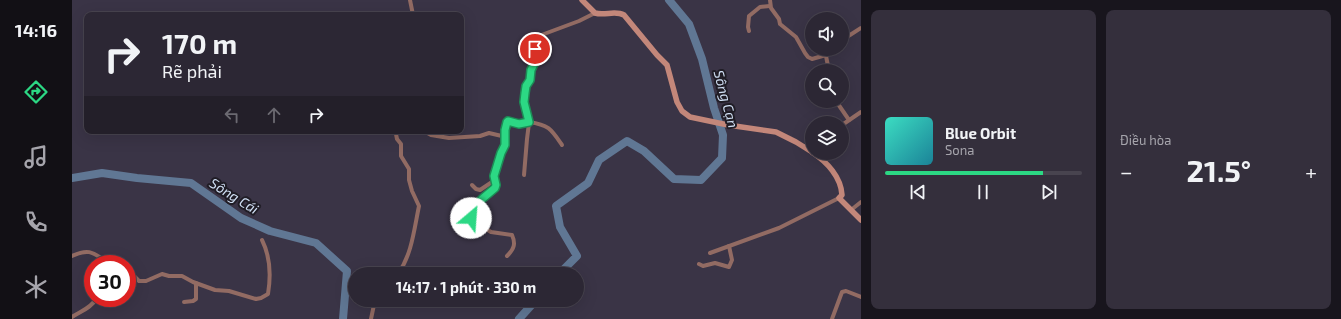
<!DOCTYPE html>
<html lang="vi">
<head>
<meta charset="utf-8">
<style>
  :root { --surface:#2c2734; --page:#342f3c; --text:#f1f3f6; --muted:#a6a5ac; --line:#48444f; --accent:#2cd884 }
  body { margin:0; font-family:"Exo 2",sans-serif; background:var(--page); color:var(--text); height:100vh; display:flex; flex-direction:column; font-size:15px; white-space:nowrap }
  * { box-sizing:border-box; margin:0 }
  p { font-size:13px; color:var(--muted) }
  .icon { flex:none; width:22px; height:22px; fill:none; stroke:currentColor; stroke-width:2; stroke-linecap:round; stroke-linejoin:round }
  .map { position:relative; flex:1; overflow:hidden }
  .side { display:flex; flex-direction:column; gap:10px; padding:10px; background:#18151d; width:480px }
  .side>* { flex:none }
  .hud { position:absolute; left:12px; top:12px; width:380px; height:122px; border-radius:8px; box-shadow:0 4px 16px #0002,0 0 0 1px var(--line); background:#2c2734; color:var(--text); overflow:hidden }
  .tools { position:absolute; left:733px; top:12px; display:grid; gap:8px }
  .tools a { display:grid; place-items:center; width:44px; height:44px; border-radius:50%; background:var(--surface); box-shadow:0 4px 16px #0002,0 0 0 1px var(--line); font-size:20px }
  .speed { position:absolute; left:12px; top:255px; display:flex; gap:8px; font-size:20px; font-weight:700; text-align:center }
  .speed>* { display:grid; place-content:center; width:52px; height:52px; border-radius:50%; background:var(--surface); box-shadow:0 4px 16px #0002,0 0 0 1px var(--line); line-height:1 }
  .speed .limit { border:6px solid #d22; background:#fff; color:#111 }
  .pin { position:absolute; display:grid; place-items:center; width:34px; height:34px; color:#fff; margin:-17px; border:2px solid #fff; border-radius:50%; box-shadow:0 1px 4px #0007 }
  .me { position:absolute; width:44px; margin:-22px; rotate:27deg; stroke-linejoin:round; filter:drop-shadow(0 0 3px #0008) }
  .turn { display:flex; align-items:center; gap:14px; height:84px; padding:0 12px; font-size:18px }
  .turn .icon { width:52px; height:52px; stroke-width:2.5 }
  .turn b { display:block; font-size:28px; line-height:34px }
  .lanes { display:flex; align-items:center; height:38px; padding:0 12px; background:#0003; justify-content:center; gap:20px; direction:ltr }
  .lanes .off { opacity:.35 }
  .big { font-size:30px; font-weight:700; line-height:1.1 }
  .side .tile { flex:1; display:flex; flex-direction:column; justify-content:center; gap:6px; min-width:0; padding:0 14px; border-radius:8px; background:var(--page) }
  .song { display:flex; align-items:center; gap:12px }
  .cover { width:48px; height:48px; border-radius:6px; background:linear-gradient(135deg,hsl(170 70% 55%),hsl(190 70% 35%)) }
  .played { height:4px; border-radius:2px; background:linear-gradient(90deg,var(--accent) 80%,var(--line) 80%) }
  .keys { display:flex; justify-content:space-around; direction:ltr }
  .heat { display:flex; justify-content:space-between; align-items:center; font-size:22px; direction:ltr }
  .side .tiles { flex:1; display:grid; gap:10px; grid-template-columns:repeat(2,1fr) }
  .trip { position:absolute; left:276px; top:267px; width:236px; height:40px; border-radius:20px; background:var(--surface); box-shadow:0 4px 16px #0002,0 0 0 1px var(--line); font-weight:700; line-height:40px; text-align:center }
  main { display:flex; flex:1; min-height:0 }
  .tab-bar { display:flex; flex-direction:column; width:72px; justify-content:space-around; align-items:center; background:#121015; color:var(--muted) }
  .tab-bar .icon { width:28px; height:28px }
  .tab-bar .on { color:var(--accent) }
  .tab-bar b { font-size:18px; color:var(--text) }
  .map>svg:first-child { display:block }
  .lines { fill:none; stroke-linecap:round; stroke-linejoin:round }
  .river { stroke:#607794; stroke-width:8 }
  .street { stroke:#926b63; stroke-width:4 }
  .secondary { stroke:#c3877a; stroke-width:5.5 }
  .route-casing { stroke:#1d8c56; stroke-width:10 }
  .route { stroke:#2cd884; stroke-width:7 }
  .labels { text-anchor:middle; stroke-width:4; stroke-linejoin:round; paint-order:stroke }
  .water-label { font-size:14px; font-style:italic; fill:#d0dff4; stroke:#201d26 }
</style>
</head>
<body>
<main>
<nav class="tab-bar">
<b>14:16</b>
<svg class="icon on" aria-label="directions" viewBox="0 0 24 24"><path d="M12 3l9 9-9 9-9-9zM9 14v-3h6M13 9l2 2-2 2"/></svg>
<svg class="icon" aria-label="music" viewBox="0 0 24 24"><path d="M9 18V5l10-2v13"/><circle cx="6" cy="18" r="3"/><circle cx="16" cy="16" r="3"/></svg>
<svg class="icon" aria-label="phone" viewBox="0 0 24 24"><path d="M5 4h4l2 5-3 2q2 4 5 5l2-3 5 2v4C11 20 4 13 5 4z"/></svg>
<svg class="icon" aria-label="climate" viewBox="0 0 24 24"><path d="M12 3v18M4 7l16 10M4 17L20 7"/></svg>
</nav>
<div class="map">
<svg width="789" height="319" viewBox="0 0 789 319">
  <rect width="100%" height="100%" fill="#3a3446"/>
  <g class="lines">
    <g class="river">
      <polyline points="0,178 30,173 65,178 119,183 169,218 198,231 244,243 275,271 271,319"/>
      <polyline points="487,274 505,256 488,227 484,206 516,183 527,160 555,141 572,151 602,179 629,180 650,158 651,135 642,108 630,59 617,24 597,0"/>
      <polyline points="447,319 464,300"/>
    </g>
    <g class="street">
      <polyline points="338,0 341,15"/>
      <polyline points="698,0 699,8 707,19 708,24 724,37 733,53 736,57 740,59 754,55"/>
      <polyline points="677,31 676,27 677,16 688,7 698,6"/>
      <polyline points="770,41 778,35 789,28"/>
      <polyline points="757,71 754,56 761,49"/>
      <polyline points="764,101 777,120"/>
      <path d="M457,122C477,125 479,129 490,145"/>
      <polyline points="770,125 789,112"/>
      <polyline points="352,131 359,135 377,138 408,136 417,133 434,137 433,130 435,122 436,121 447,124 456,123 453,103 453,93 454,86 458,80 459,70 462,64 463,42 464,37 507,21 523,13"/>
      <path d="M434,137C432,150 426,162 423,176C422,180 425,184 423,188C418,198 392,205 401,221L419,232L440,235C444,244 442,249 435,256"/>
      <polyline points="732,147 740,143"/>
      <polyline points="452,175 455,139 457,123"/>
      <polyline points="400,185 404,189 408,190 423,180"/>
      <polyline points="779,210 789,202"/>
      <polyline points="638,253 707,228 767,198"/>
      <path d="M0,256C19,247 22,254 38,264"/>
      <polyline points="627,264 631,266 643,263 657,267 660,260 657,246"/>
      <path d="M55,271L59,273L67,281H74L90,274L97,276H110L121,282L143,290L157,291L184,299L189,298L196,294C199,276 198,256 190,240"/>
      <path d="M326,274C340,254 342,230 347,206L340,191L337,180V169L329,156V144L325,139L324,134L329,131"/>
      <polyline points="112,302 121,301 124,299 124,283"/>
      <path d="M0,317C9,311 19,308 25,298"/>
      <polyline points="299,319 303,300"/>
      <polyline points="760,319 770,292 774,291 789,297"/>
    </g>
    <g class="secondary">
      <path d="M510,0L523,13C533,16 543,10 552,15L585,55L595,65L605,102L610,111L618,117L656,125L704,132L724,142L740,152"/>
      <path d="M741,153C755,162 769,177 770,195L767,198L789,220"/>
    </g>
  </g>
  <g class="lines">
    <g class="route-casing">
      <polyline id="route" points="399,218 400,212 405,204 410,199 423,188 424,185 422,176 429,153 433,145 433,130 435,122 436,121 447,124 457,122 452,102 453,93 454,86 458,80 459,70 462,64 463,49"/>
    </g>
    <use href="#route" class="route"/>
  </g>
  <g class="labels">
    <g class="water-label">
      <text transform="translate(654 99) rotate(75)" y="5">Sông Cạn</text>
      <text transform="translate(162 196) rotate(32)" y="5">Sông Cái</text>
    </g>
  </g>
</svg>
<div class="tools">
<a><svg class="icon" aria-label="sound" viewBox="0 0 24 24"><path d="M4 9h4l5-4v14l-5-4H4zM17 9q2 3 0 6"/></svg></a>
<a><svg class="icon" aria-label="search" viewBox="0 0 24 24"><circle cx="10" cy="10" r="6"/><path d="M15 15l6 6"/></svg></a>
<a><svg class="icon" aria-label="layers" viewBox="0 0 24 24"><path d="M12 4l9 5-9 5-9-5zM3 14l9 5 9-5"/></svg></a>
</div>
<div class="speed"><div class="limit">30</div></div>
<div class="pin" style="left:463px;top:49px;background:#d93025"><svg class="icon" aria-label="arrive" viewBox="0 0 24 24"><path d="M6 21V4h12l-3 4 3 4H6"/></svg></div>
<svg class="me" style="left:399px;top:218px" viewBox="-20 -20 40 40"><circle r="19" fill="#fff"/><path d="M0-13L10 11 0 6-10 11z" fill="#2cd884"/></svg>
<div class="trip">14:17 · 1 phút · 330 m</div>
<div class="hud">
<div class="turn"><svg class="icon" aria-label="right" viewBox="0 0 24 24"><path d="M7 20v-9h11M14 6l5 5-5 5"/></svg><div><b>170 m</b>Rẽ phải</div></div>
<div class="lanes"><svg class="icon off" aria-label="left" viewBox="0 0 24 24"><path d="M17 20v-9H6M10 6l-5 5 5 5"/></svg><svg class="icon off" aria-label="ahead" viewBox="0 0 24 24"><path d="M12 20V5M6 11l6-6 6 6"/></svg><svg class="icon" aria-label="right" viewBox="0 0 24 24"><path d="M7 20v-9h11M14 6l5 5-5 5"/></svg></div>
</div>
</div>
<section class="side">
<div class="tiles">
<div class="tile">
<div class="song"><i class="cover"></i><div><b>Blue Orbit</b><p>Sona</p></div></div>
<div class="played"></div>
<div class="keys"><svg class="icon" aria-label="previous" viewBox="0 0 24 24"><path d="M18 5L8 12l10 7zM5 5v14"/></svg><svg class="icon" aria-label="pause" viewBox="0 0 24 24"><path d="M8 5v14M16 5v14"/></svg><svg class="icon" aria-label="next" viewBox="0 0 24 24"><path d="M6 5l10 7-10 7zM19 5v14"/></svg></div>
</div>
<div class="tile"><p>Điều hòa</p>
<div class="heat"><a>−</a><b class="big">21.5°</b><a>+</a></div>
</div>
</div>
</section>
</main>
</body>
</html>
